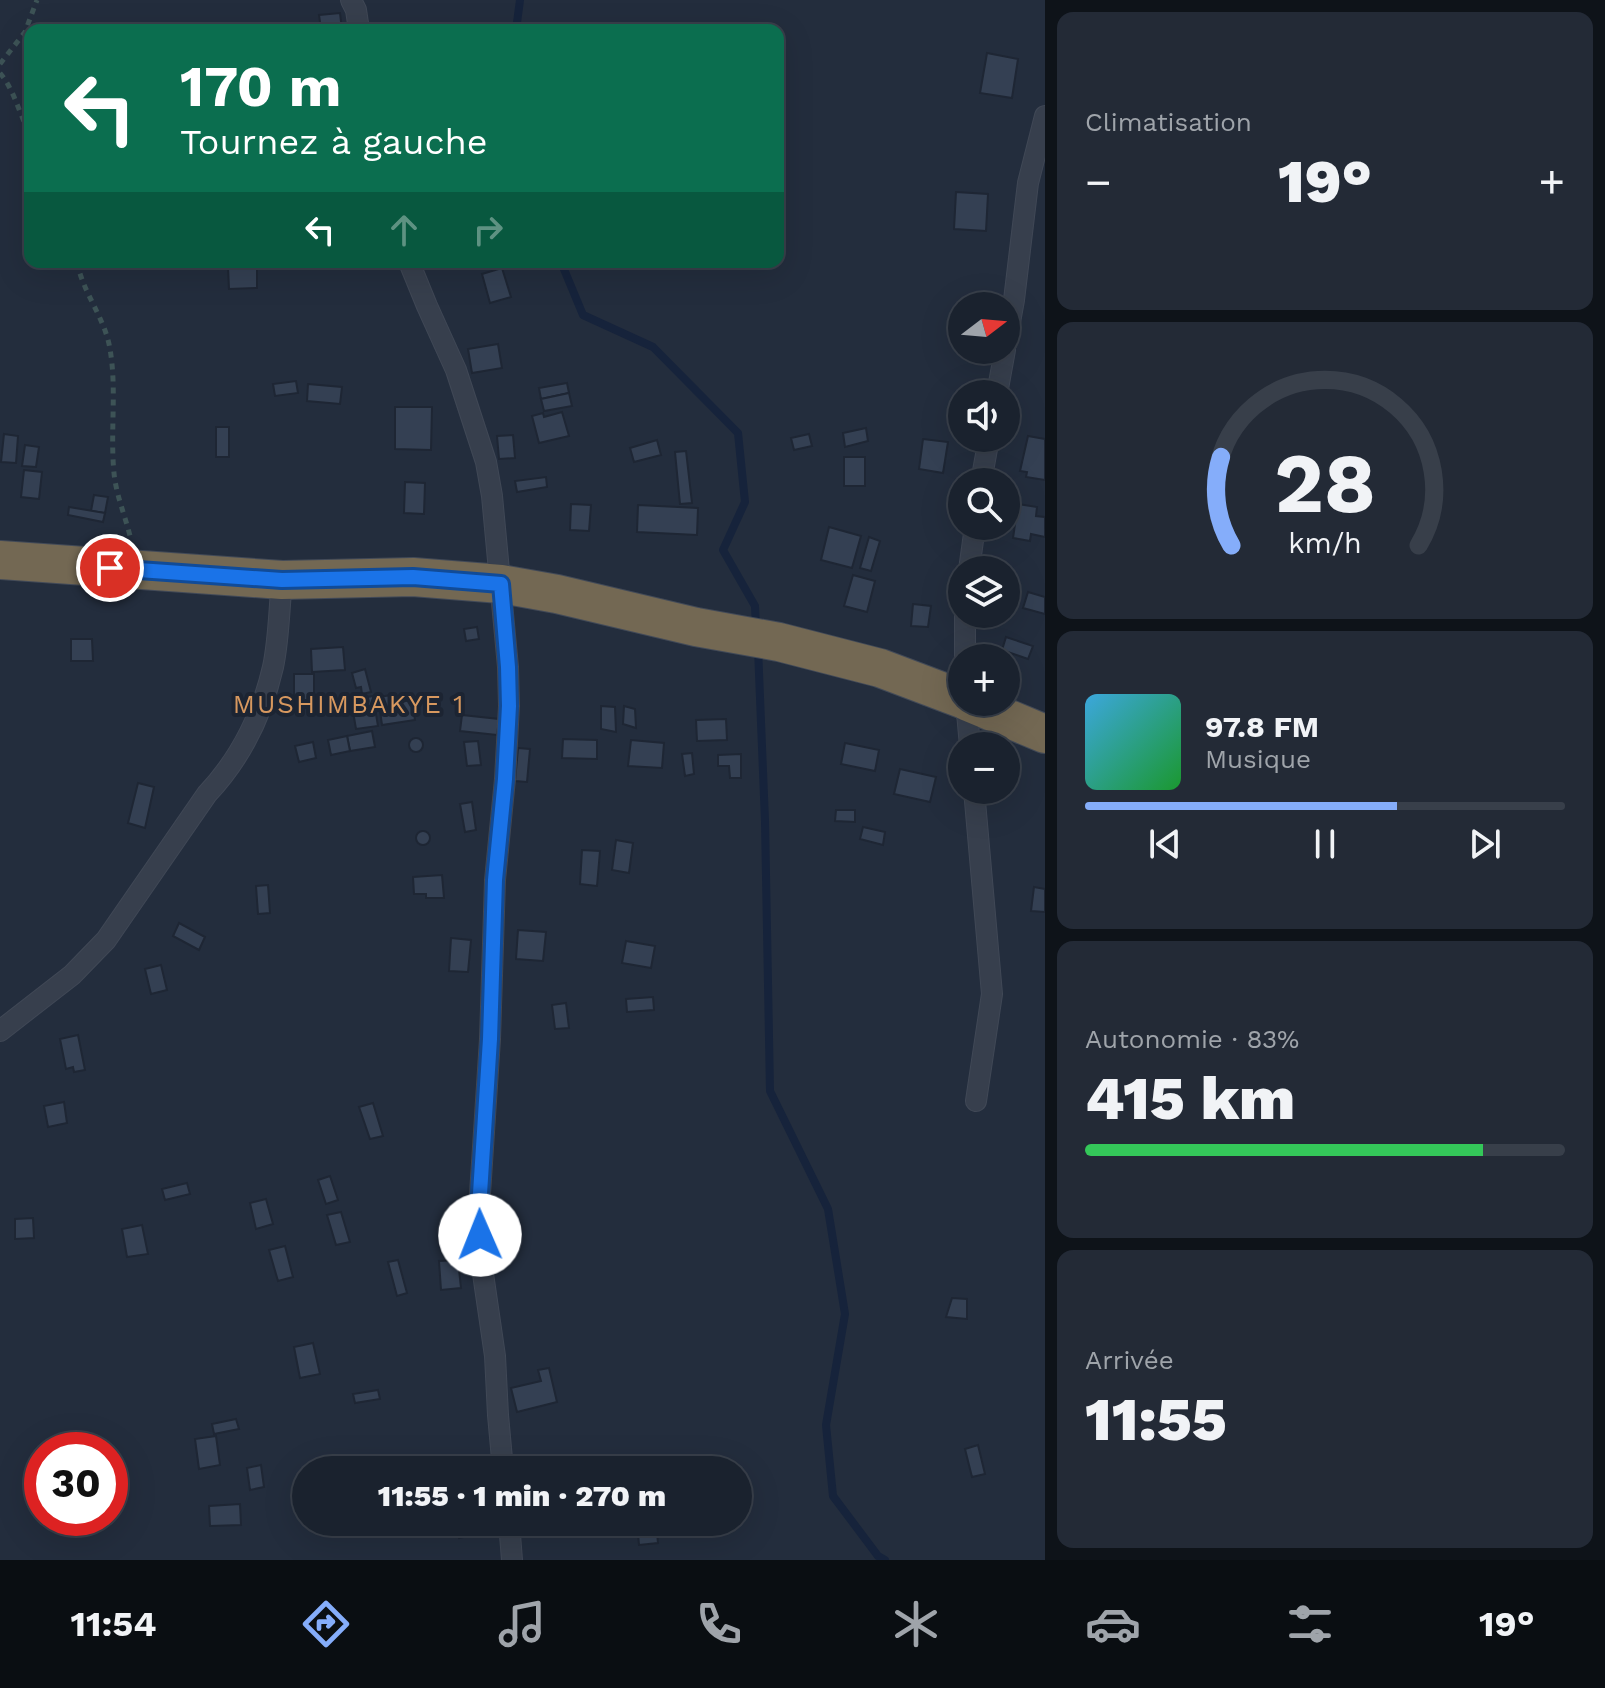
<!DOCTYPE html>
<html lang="fr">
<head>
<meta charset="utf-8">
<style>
  :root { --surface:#1a222e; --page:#232a36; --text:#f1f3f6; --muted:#9fa4aa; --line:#383f4a; --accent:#85adfa }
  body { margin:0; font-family:"Work Sans",sans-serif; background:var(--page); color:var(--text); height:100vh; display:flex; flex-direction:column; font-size:30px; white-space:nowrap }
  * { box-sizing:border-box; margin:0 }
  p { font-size:26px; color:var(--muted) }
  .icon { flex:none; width:44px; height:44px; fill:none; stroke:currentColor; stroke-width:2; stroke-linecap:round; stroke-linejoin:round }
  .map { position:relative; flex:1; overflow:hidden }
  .details { display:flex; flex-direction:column; gap:12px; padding:12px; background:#0e1319; width:560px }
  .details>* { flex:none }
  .banner { position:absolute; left:24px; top:24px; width:760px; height:244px; border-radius:16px; box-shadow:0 8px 32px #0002,0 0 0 2px var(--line); background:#0b6e4f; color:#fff; overflow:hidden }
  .needle { width:52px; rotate:74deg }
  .controls { position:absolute; left:948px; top:292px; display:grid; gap:16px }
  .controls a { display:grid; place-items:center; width:72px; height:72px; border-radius:50%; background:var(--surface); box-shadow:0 8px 32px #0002,0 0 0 2px var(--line); font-size:40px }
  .speed { position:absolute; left:24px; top:1432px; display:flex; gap:16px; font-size:40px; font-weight:700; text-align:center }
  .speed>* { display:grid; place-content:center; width:104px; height:104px; border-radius:50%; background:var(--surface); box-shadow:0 8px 32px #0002,0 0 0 2px var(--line); line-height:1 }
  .speed .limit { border:12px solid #d22; background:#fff; color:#111 }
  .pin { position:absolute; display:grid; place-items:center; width:68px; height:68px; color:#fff; margin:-34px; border:4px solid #fff; border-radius:50%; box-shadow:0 2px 8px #0007 }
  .me { position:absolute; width:88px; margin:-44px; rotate:359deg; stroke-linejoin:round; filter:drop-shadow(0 0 6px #0008) }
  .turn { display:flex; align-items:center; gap:28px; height:168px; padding:0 24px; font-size:36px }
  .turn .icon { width:104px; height:104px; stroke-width:2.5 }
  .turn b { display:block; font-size:56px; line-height:68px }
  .lanes { display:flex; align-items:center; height:76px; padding:0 24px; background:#0003; justify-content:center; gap:40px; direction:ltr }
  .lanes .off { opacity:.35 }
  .big { font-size:60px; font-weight:800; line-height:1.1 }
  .details .widget { flex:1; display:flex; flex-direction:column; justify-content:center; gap:12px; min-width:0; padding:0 28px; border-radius:16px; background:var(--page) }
  .details .dial { align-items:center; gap:0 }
  .dial svg { height:208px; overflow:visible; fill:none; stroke:var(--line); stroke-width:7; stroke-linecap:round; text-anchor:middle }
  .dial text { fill:var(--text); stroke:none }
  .song { display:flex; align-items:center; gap:24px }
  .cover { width:96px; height:96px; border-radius:12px; background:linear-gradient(135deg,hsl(200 70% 55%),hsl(130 70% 35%)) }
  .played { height:8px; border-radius:4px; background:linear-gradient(90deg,var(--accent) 65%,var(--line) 65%) }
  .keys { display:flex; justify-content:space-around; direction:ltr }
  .heat { display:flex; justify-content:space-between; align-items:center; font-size:44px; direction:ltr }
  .charge { height:12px; border-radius:6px; background:linear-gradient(90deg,#34c759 83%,var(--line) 0) }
  .trip { position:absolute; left:292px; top:1456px; width:460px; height:80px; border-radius:40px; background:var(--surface); box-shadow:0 8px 32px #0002,0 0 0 2px var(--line); font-weight:800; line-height:80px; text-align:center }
  .menu { display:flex; height:128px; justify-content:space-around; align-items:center; background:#0a0e12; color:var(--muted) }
  .menu .icon { width:56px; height:56px }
  .menu .selected { color:var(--accent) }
  .menu b { font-size:36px; color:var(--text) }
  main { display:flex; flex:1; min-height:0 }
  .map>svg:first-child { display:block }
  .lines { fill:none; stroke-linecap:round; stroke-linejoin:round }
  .stream { stroke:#16233b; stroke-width:8 }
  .building { fill:#344053; stroke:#1e2634; stroke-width:2 }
  .street-casing { stroke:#404856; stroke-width:22 }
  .highway-casing { stroke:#424a58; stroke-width:40 }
  .path { stroke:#3d5356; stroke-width:5; stroke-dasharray:6 6; stroke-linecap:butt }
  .street { stroke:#373f4d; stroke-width:20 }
  .highway { stroke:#736853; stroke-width:38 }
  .route-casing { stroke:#114b97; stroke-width:20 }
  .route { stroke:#1a73e8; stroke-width:14 }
  .labels { text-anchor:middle; stroke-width:8; stroke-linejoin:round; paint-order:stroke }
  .quarter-label { font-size:26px; letter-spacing:2px; fill:#d7985f; stroke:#1c2432 }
</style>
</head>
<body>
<main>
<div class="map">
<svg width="1045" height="1560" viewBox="0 0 1045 1560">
  <rect width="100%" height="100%" fill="#232d3d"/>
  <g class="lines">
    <g class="stream">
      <polyline points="516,30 520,0"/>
      <polyline points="561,262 583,315 653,347 738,433 745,502 723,550 755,606 756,627"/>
      <polyline points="758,648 765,821 770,1091 828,1209 845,1314 826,1425 833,1496 878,1556 885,1560"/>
    </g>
  </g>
  <g class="building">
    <polygon points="340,13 342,30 321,30 319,15"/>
    <polygon points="987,53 1018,59 1012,98 980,93"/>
    <polygon points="956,192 988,194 986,231 954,229"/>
    <polygon points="257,265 257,288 229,289 228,267"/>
    <polygon points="502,268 511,297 490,303 482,274"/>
    <polygon points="498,344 502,368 472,373 468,349"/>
    <polygon points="296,381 298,393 275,396 273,384"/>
    <polygon points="567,383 569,393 541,399 539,388"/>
    <polygon points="308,384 342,387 340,404 307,401"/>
    <polygon points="569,393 572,406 544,411 541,399"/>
    <polygon points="395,407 432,407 431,450 395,449"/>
    <polygon points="562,412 569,436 539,443 532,416 543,413 544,417"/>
    <rect x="216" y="427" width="13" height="30"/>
    <polygon points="866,428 868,441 845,447 843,433"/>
    <polygon points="4,434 18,436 16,463 1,462"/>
    <polygon points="809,434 812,446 794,450 791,438"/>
    <polygon points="513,435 515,458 499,459 497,436"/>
    <polygon points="1028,436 1045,439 1045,480 1026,477 1027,472 1020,471"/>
    <polygon points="923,439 948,442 943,473 919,469"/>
    <polygon points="657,440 661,455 634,462 630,448"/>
    <polygon points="25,445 39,447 36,467 22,466"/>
    <polygon points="686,451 692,503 680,504 675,452"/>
    <rect x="844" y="457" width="21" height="29"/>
    <polygon points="24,470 42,472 39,499 21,497"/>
    <polygon points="546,477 547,487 517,492 515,481"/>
    <polygon points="405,482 425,483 424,514 404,513"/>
    <polygon points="94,495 108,497 105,513 91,511"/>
    <polygon points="571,504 591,505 589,531 570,530"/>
    <polygon points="1018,504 1037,507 1036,516 1045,517 1045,537 1031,534 1030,541 1013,538"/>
    <polygon points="638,505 698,508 697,535 637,532"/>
    <polygon points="69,507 105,513 103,522 68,515"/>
    <polygon points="829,527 861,536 852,568 821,560"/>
    <polygon points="869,537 880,541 871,571 860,568"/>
    <polygon points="853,575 875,581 867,612 844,606"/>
    <polygon points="1028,592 1045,597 1045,614 1023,608"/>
    <polygon points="913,604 931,606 928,627 911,626"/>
    <polygon points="477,627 479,639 466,641 464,629"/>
    <polygon points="1006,637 1033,646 1028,659 1002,650"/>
    <polygon points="71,639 92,639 93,661 71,661"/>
    <polygon points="343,647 345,670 312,672 311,649"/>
    <polygon points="365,669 371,692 362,694 361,687 356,688 352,673"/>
    <rect x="294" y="674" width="20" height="33"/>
    <polygon points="392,695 393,703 412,700 415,720 382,725 378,697"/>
    <polygon points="373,696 378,726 356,729 351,700"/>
    <polygon points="601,706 615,707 616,732 601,729"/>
    <polygon points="624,706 635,709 636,728 623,724"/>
    <polygon points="462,715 499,719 497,735 460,731"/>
    <polygon points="726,719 727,740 697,741 696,720"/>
    <polygon points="372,731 375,747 350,751 347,736"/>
    <polygon points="347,736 350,751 331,755 328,740"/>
    <circle cx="416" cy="745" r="7"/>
    <polygon points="563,739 597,740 597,759 562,758"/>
    <polygon points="631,740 664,743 662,768 628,766"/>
    <polygon points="478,741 481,765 467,766 464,742"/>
    <polygon points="313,742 316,758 299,762 295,746"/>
    <polygon points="845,743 879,750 875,771 841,764"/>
    <polygon points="518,748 530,749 527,782 515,781"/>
    <polygon points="692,753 694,774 685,776 682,754"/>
    <polygon points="741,754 741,778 730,778 729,766 718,766 718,755"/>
    <polygon points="900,769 936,777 930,802 894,794"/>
    <polygon points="138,783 154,787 145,828 128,823"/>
    <polygon points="472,802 476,830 465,832 460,804"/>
    <polygon points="836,810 855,810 855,822 835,821"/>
    <polygon points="863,827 885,832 883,845 860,839"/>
    <circle cx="423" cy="838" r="7"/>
    <polygon points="616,840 633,843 629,873 612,870"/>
    <polygon points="582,850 600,851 597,886 580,884"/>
    <polygon points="442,875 444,898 426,898 426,894 414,894 413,877"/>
    <polygon points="268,885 270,913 258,914 256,886"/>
    <polygon points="1034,887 1045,889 1045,912 1031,911"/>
    <polygon points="179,923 205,937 199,950 173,936"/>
    <polygon points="518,930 546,932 543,961 516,959"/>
    <polygon points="451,938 471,940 468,972 449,971"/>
    <polygon points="626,941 655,946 651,968 622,963"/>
    <polygon points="161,965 167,990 151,994 145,969"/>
    <polygon points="653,997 654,1010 627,1012 626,999"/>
    <polygon points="566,1003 569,1028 555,1029 552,1005"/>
    <polygon points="78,1035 85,1070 74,1072 73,1067 66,1069 60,1039"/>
    <polygon points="64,1102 67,1123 48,1127 44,1106"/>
    <polygon points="373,1103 383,1136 370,1139 359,1107"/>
    <polygon points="330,1176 338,1200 326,1204 318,1180"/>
    <polygon points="187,1183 190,1194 165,1200 162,1189"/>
    <polygon points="266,1199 273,1224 256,1229 250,1203"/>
    <polygon points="341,1212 350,1242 336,1245 327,1215"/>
    <polygon points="33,1218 34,1238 15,1239 15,1219"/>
    <polygon points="142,1225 148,1254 127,1257 122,1229"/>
    <polygon points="285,1246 293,1277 278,1281 269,1250"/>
    <polygon points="398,1260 407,1293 397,1296 388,1262"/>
    <polygon points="458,1260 461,1288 441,1290 439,1261"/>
    <polygon points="952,1298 967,1299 967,1319 946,1317"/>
    <polygon points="313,1343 320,1374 300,1378 294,1347"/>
    <polygon points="549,1368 557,1402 517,1412 511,1388 541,1381 538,1370"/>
    <polygon points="378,1390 380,1399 355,1403 353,1394"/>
    <polygon points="236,1419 239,1429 214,1434 212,1424"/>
    <polygon points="216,1436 220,1465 199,1469 195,1439"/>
    <polygon points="978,1445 985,1474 972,1477 965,1449"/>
    <polygon points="261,1465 264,1487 250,1490 247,1468"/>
    <polygon points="240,1504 241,1525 210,1526 209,1506"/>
    <polygon points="455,1522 474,1522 477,1534 459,1538"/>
    <polygon points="637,1522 656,1522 658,1543 639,1545"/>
  </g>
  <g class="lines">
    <g class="street-casing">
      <g id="street">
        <polyline points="351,0 356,10 359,30"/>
        <polyline points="409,262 427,306 456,370 486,462 492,496 508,667 509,706 505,779 495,880 490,1039 479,1209 481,1260 495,1356 498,1415 503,1470"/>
        <polyline points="1006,344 1014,300 1028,183 1045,116"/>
        <polyline points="997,394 1005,350"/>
        <polyline points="981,482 989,438"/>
        <polyline points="969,570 975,526"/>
        <polyline points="965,614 965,658"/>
        <polyline points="966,702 970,746"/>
        <polyline points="974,790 992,994 976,1101"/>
        <path d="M0,1031L72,975L106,940L207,794C240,759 262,715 273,667C279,639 279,609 282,580"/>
        <polyline points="509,1522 512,1560"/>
      </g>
    </g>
    <g class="highway-casing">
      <g id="highway">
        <polyline points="0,560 282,580 413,577 501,584 557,594 696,627 779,642 880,668 962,699"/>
        <polyline points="968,702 1045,734"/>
      </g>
    </g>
    <g class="path">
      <polyline points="0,64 25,32 37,0"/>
      <path d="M0,73C15,91 19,114 30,134"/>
      <path d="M77,262C83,293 105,318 110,349C117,390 110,432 114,473C116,495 126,518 131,540"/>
    </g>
    <use href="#street" class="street"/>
    <use href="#highway" class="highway"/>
  </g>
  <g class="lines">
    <g class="route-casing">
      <polyline id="route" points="110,568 282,580 413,577 501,584 508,667 509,706 505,779 495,880 490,1039 479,1209 480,1235"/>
    </g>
    <use href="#route" class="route"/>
  </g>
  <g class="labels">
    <g class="quarter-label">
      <text x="349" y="713">MUSHIMBAKYE 1</text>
    </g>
  </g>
</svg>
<div class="controls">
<a><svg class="needle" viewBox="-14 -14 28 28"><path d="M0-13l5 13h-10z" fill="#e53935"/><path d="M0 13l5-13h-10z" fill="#9fa4aa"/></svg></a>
<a><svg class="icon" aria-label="sound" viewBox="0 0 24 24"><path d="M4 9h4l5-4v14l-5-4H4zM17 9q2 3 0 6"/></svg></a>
<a><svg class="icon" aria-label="search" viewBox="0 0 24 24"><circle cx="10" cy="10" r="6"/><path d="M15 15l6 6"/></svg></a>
<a><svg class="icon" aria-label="layers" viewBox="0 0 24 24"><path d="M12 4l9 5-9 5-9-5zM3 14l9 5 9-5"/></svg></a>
<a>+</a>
<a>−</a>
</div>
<div class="speed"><div class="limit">30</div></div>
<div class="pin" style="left:110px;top:568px;background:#d93025"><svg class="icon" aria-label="arrive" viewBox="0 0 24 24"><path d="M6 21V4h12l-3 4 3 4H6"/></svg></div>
<svg class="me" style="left:480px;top:1235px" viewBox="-20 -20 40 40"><circle r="19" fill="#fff"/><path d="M0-13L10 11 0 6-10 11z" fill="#1a73e8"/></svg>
<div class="trip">11:55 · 1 min · 270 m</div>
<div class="banner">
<div class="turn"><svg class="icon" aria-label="left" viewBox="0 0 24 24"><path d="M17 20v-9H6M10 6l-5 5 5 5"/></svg><div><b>170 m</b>Tournez à gauche</div></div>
<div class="lanes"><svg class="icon" aria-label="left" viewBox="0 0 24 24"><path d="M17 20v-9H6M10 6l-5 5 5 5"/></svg><svg class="icon off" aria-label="ahead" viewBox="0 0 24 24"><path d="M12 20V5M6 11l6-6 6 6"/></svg><svg class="icon off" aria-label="right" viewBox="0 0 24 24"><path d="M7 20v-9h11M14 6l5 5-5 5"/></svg></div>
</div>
</div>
<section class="details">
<div class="widget"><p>Climatisation</p>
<div class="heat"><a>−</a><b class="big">19°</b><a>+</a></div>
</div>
<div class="widget dial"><svg viewBox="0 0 100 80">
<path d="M14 69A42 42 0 1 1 86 69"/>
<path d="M14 69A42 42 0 0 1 10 35" stroke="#85adfa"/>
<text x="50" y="56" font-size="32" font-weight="700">28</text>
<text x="50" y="72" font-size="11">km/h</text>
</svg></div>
<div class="widget">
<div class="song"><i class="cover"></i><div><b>97.8 FM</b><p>Musique</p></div></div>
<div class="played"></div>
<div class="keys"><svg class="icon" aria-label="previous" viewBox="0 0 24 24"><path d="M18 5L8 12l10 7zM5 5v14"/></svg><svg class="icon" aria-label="pause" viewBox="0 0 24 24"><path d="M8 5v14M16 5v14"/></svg><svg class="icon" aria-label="next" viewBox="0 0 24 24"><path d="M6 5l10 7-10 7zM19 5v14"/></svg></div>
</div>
<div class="widget"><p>Autonomie · 83%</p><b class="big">415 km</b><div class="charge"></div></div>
<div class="widget"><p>Arrivée</p><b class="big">11:55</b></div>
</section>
</main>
<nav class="menu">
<b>11:54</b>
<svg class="icon selected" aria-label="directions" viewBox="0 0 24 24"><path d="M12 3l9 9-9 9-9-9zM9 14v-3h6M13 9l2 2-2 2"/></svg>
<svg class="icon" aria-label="music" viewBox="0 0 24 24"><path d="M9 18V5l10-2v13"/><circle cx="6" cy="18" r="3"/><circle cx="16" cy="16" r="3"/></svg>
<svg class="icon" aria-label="phone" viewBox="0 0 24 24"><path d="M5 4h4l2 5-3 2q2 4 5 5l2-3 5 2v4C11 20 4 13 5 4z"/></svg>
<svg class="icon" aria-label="climate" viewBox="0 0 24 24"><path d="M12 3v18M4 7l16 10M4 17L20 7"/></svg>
<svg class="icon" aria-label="car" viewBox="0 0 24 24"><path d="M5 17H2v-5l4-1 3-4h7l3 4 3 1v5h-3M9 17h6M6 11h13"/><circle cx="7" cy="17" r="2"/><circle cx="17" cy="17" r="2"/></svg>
<svg class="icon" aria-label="filters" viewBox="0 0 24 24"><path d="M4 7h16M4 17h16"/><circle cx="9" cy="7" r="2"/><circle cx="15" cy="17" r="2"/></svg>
<b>19°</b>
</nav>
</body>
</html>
